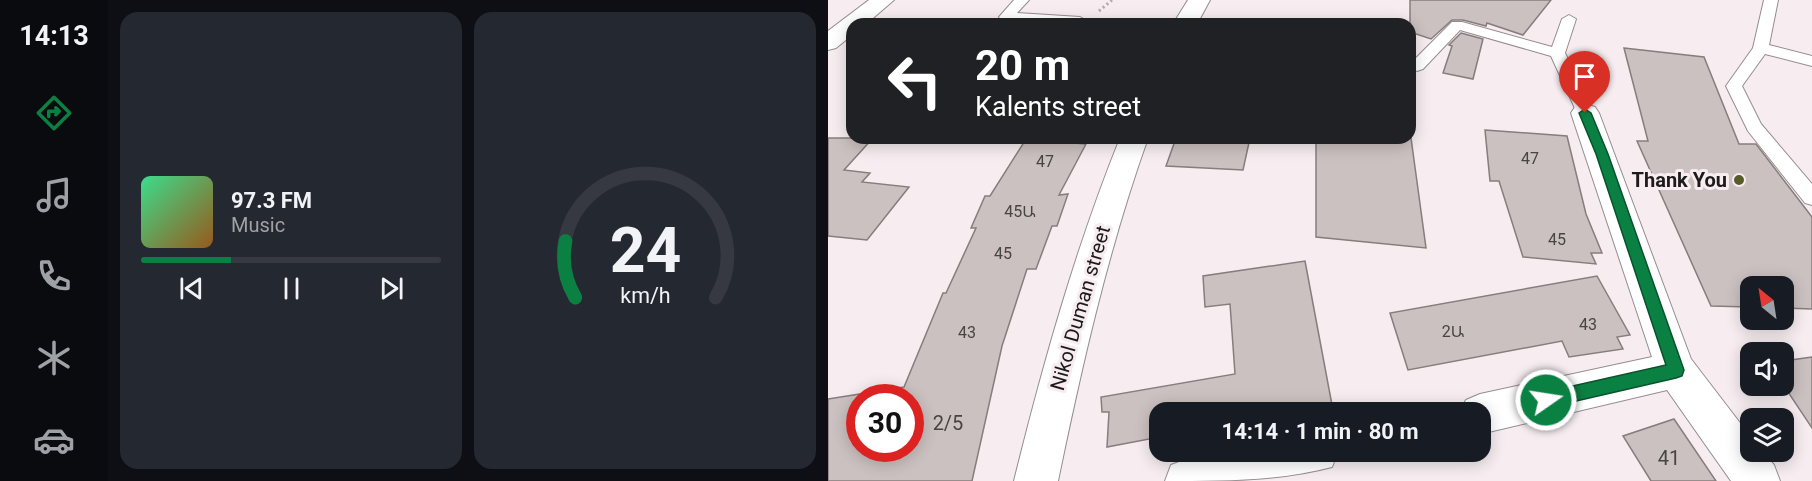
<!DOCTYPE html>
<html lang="en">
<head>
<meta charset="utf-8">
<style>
  :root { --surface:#171b24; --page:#242831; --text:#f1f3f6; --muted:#9ea1a6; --line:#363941; --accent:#0b8043 }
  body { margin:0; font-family:Roboto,"Noto Sans Armenian",sans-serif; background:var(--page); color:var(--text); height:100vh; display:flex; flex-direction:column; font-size:22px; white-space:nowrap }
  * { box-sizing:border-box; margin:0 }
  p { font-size:20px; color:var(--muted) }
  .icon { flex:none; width:33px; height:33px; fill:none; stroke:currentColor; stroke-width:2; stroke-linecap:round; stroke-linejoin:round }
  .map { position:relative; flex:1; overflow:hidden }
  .details { display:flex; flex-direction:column; gap:12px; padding:12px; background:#0d0f14; width:720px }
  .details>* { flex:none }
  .guide { position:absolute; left:18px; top:18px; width:570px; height:126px; border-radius:18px; box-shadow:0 3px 15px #0003; background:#202124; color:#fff; overflow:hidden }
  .needle { width:39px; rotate:330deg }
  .tools { position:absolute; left:912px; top:276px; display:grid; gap:12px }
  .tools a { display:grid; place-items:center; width:54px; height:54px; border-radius:12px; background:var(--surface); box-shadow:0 3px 15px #0003; font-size:30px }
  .speed { position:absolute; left:18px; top:384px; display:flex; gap:12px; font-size:30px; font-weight:700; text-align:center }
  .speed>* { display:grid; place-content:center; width:78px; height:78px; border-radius:50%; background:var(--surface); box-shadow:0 3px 15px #0003; line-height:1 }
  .speed .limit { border:9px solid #d22; background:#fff; color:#111 }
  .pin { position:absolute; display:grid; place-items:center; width:51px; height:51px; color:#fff; margin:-62px -26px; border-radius:50% 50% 50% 0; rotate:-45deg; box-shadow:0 0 6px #0007 }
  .pin .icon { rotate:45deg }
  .me { position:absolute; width:66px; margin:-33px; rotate:77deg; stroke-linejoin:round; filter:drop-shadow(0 0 4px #0008) }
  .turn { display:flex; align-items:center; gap:21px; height:126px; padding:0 30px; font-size:27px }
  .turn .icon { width:78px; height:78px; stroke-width:2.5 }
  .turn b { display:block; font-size:42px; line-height:51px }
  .details .card { flex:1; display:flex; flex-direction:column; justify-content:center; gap:9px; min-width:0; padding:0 21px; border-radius:18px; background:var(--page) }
  .details .dial { align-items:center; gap:0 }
  .dial svg { height:156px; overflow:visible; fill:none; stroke:var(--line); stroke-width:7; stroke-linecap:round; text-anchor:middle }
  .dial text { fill:var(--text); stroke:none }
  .song { display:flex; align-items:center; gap:18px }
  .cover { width:72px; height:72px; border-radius:9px; background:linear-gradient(135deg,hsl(150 70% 55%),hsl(30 70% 35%)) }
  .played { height:6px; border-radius:3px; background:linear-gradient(90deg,var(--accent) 30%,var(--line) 30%) }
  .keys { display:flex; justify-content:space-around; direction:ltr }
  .details .tiles { flex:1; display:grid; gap:12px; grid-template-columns:repeat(2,1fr) }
  .trip { position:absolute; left:321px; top:402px; width:342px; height:60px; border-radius:18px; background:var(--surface); box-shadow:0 3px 15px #0003; font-weight:700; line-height:60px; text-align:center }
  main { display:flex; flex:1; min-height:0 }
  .dock { display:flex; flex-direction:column; width:108px; justify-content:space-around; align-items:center; background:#090b0e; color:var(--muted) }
  .dock .icon { width:42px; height:42px }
  .dock .selected { color:var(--accent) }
  .dock b { font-size:27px; color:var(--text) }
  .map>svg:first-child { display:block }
  .building { fill:#cbc1c0; stroke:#867d7c; stroke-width:1.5; fill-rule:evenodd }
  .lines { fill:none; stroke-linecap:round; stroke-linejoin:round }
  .service-casing { stroke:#958c8f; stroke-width:2 }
  .minor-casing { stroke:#958c8f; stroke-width:2 }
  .path { stroke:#b1aaac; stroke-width:3; stroke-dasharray:2 3; stroke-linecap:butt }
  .service { fill:#fff; fill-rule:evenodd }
  .minor { fill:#fff; fill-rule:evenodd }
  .route { fill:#0b8043; stroke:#07532c; stroke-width:1.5 }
  .poi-dot { fill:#565b29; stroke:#f7edf0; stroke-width:2 }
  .labels { text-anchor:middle; stroke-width:6; stroke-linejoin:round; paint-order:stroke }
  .number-label { font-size:16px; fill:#484444 }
  .poi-label { font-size:20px; font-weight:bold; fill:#1d1a1b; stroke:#f7edf0; text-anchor:end }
  .street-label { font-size:20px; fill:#1d1a1b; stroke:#f7edf0 }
  .near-number-label { font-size:20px; fill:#484444 }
</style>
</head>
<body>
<main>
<nav class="dock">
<b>14:13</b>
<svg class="icon selected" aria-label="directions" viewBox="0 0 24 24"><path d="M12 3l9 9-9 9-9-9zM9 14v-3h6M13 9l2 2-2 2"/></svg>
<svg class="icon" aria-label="music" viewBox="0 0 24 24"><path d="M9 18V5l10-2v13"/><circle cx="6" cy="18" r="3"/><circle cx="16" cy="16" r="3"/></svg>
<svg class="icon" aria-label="phone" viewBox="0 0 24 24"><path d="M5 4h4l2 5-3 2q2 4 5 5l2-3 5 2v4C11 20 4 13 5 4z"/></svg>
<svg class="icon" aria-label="climate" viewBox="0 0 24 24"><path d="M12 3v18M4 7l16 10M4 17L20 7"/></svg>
<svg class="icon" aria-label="car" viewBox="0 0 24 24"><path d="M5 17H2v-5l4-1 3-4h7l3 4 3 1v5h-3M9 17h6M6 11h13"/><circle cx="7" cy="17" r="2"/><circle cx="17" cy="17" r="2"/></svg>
</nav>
<section class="details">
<div class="tiles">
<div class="card">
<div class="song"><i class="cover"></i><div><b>97.3 FM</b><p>Music</p></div></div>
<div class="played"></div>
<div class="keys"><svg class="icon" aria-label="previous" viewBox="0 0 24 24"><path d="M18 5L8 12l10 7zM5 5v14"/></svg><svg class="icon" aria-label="pause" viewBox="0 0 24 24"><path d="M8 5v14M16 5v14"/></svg><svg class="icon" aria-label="next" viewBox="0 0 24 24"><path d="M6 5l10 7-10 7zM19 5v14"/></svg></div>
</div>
<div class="card dial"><svg viewBox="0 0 100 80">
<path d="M14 69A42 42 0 1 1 86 69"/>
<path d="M14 69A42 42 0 0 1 9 40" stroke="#0b8043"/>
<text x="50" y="56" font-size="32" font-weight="700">24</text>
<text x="50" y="72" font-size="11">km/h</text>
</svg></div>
</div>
</section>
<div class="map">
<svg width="984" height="481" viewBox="0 0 984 481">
  <rect width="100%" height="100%" fill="#f7edf0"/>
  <g class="building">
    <polygon points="582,0 723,0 695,35 659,23 658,26 635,20 624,20 603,39 582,32"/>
    <polygon points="633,33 655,39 645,79 615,73 624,46 621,45"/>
    <polygon points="796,48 876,57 911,144 928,144 984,217 984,309 956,308 956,286 922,286 922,307 883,306 809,141 820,141"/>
    <polygon points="657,130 739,136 758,214 774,253 763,253 768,264 695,257 671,181 662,181"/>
    <polygon points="0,138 45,138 16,170 42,173 34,182 81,187 39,240 0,236"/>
    <polygon points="348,138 422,138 415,170 338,166"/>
    <polygon points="488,138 583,138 598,248 488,237"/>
    <path d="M198,139L258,144L231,195L240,194L229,226H224L208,269H199L174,346L144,481H0V399L76,387L115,293H118L148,228H143L157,196H162ZM32,398H82V448H32Z"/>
    <polygon points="477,261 504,405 460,412 332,412 332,437 279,447 281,412 274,412 273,397 407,374 402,304 377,307 375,276"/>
    <polygon points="769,276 802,335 789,337 795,349 741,357 734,341 580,370 562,313"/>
    <polygon points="984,357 984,428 956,386 956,361"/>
    <polygon points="846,419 888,481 823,481 795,436"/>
  </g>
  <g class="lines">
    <g class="service-casing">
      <g id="service">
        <polygon points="186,0 201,0 189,13 252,17 259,21 257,24 173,20 171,17"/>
        <polygon points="936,0 950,0 941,45 984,56 984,66 937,54 914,86 933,124 984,184 984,205 977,203 920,131 898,86 925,48"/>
        <polygon points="741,15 748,19 737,53 766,113 763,117 751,117 723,56 632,30 595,69 589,71 582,67 583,63 624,22 634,22 724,47 734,19"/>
      </g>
    </g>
    <g class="minor-casing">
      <g id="minor">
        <polygon points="41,0 66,0 38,24 24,24 24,35 8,48 0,50 0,31"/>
        <polygon points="360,0 382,0 369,24 345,24"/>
        <polygon points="757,104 767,107 771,113 863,359 922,436 922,452 935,452 946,465 952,481 903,481 839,390 652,434 652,412 632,412 638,400 652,394 824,357 743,113 747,107"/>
        <path d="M292,138H320C280,250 254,365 230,481H186C215,364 247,250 292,138Z"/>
        <path d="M393,452H510L504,467C452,481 392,481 337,481L343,465L359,459Z"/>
      </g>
    </g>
    <polyline class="path" points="271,11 284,0"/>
    <use href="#service" class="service"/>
    <use href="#minor" class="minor"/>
  </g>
  <polygon class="route" points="757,109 763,113 780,154 856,370 854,376 848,378 718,408 712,406 709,400 712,394 718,392 838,365 768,154 751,113"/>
  <circle class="poi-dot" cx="911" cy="180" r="6"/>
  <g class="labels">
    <g class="number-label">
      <text x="702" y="164">47</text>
      <text x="217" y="167">47</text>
      <text x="192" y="217">45Ա</text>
      <text x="729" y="245">45</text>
      <text x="175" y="259">45</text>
      <text x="760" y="330">43</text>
      <text x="625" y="337">2Ա</text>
      <text x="139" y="338">43</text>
    </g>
    <g class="poi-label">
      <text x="899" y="187">Thank You</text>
    </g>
    <g class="street-label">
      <text transform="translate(252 308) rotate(-74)" y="7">Nikol Duman street</text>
    </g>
    <g class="near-number-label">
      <text x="120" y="430">2/5</text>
      <text x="841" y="465">41</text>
    </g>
  </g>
</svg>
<div class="tools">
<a><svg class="needle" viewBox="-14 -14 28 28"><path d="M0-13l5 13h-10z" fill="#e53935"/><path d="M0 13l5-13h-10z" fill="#9ea1a6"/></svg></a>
<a><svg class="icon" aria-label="sound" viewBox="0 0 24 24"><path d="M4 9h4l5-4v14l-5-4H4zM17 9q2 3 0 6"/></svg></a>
<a><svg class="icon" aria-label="layers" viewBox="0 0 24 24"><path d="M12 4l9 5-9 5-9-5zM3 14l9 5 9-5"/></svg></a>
</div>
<div class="speed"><div class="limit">30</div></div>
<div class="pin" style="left:757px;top:113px;background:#d93025"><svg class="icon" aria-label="arrive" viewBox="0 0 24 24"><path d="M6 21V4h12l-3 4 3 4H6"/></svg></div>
<svg class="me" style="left:718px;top:400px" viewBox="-20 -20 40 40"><circle r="17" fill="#0b8043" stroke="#fff" stroke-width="3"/><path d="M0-11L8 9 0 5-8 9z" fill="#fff"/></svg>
<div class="trip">14:14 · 1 min · 80 m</div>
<div class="guide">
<div class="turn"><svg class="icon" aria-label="left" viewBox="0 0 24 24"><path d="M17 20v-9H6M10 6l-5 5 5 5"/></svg><div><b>20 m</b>Kalents street</div></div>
</div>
</div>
</main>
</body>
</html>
